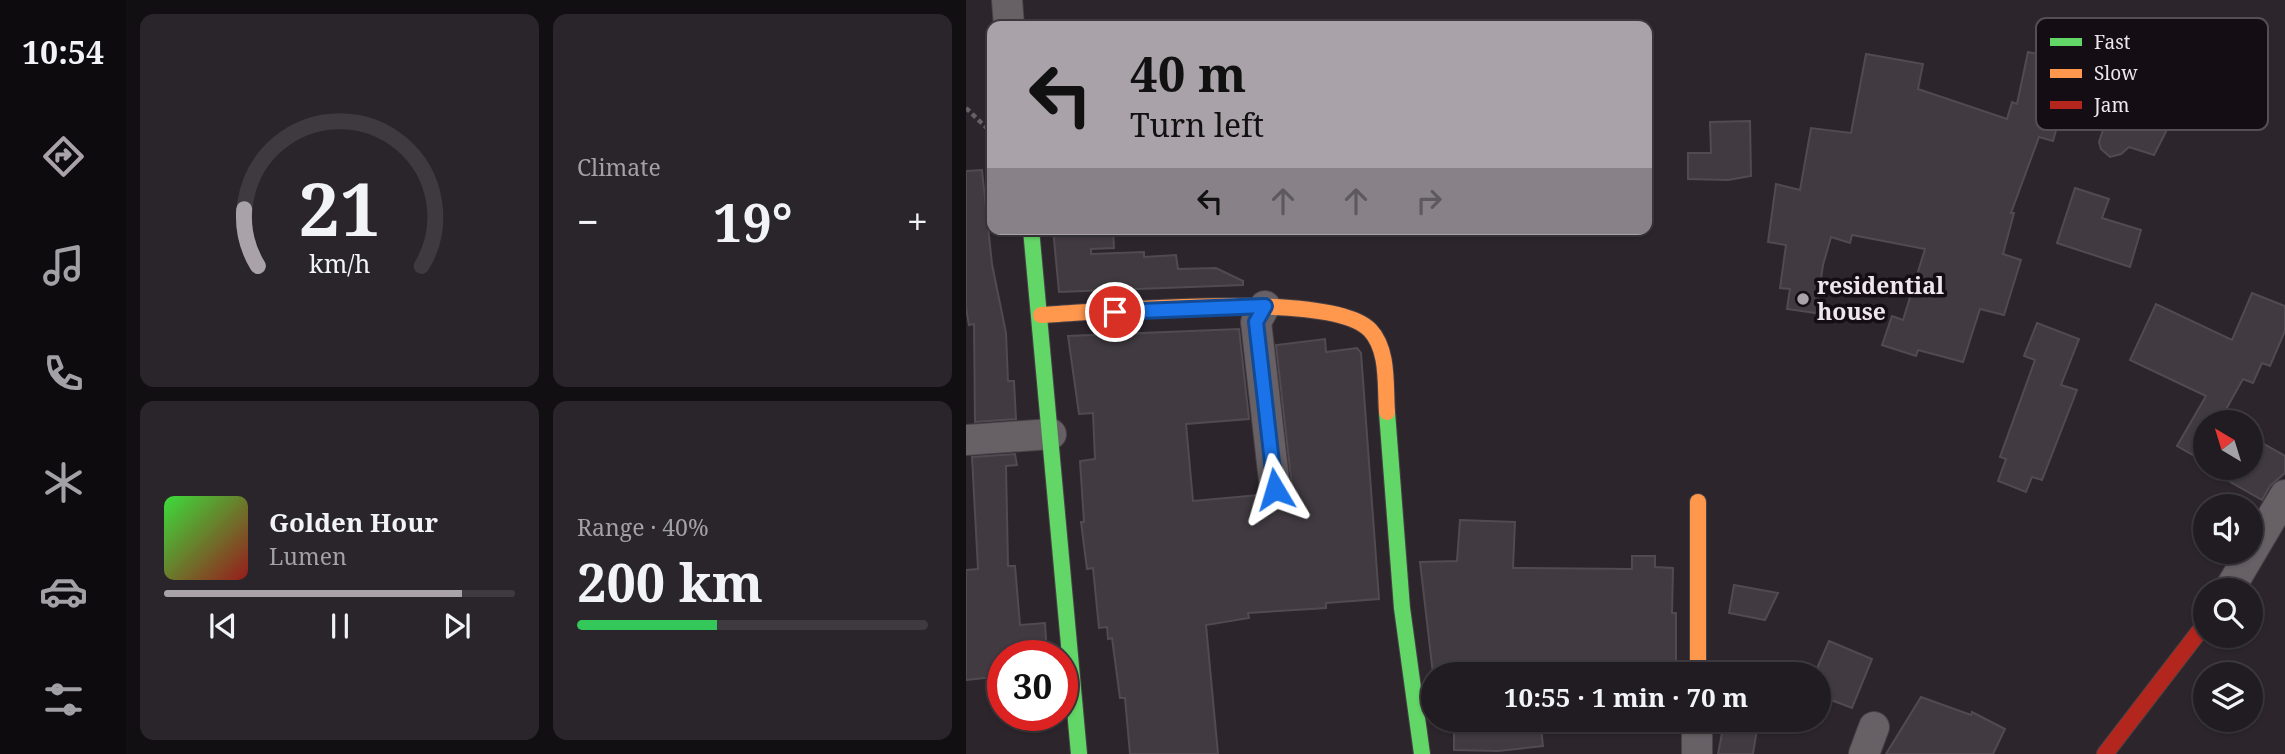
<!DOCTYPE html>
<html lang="en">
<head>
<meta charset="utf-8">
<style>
  :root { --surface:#211c21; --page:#29252a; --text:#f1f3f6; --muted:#a2a1a5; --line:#3e3a3f; --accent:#aaa2a9 }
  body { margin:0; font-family:"Noto Serif",serif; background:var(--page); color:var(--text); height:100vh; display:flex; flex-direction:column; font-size:26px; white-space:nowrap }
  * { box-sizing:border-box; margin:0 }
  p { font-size:23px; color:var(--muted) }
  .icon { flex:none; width:38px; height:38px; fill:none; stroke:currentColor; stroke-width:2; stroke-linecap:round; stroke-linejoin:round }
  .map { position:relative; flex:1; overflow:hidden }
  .panel { display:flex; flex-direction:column; gap:14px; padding:14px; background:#120f12; width:840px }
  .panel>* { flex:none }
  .top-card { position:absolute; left:21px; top:21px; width:665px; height:214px; border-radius:14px; box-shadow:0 2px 5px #0004,0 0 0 2px var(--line); background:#aaa2a9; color:#111; overflow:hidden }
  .needle { width:46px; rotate:322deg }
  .tools { position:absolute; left:1227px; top:410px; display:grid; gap:14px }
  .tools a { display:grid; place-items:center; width:70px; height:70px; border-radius:50%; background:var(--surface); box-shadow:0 2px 5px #0004,0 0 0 2px var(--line); font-size:35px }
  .speed { position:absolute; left:21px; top:640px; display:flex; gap:14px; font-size:35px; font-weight:700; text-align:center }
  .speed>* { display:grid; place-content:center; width:91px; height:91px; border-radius:50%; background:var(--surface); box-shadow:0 2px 5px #0004,0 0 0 2px var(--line); line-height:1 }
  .speed .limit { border:10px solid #d22; background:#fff; color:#111 }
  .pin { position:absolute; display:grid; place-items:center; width:60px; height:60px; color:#fff; margin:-30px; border:4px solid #fff; border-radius:50%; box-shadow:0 2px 7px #0007 }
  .me { position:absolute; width:77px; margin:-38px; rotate:353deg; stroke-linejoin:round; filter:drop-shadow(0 0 5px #0008) }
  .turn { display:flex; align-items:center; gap:24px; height:147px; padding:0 28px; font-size:32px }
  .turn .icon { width:91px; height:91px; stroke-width:2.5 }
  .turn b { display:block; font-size:49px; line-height:60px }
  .lanes { display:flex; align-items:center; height:66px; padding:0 28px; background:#0003; justify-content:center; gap:35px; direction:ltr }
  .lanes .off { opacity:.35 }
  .big { font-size:52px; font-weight:700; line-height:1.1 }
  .panel .tile { flex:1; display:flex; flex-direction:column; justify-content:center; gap:10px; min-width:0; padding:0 24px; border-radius:14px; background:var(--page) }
  .panel .dial { align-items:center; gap:0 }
  .dial svg { height:182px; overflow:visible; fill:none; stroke:var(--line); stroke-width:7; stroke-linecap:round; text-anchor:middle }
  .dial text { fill:var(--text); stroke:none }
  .song { display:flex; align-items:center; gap:21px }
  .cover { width:84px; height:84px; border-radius:10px; background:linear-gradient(135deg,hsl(120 70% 55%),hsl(0 70% 35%)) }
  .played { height:7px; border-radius:4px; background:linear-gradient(90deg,var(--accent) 85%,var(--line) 85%) }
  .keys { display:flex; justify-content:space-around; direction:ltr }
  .heat { display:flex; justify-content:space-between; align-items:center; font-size:38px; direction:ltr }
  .charge { height:10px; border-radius:5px; background:linear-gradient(90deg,#34c759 40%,var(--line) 0) }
  .panel .tiles { flex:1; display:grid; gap:14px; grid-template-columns:repeat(2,1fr) }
  .trip { position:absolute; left:455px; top:662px; width:410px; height:70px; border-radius:35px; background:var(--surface); box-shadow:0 2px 5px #0004,0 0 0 2px var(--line); font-weight:700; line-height:70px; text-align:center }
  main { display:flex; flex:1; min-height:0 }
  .tab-bar { display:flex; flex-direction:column; width:126px; justify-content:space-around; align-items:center; background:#0d0b0d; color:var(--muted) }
  .tab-bar .icon { width:49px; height:49px }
  .tab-bar .current { color:var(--accent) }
  .tab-bar b { font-size:32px; color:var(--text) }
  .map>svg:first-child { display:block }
  .building { fill:#413b41; stroke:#514b51; stroke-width:2 }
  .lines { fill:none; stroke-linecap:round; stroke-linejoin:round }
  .street-casing { stroke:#484247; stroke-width:32 }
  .fast-casing { stroke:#484247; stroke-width:18 }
  .slow-casing { stroke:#484247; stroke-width:18 }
  .jam-casing { stroke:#484247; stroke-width:18 }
  .path { stroke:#656165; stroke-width:4.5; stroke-dasharray:5 3.5; stroke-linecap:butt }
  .street { stroke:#676166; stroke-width:30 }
  .fast { stroke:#63d668; stroke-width:16 }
  .slow { stroke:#ff974d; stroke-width:16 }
  .jam { stroke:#b3261e; stroke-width:16 }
  .route-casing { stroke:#114b97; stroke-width:18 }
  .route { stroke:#1a73e8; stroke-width:12 }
  .poi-dot { fill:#aaa2a9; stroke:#140e14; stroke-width:2.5 }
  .labels { text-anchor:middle; stroke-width:7; stroke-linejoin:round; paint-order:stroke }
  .poi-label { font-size:23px; font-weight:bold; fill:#eee5ed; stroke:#140e14; text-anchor:start }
  .key { fill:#140e14; stroke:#554e55; stroke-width:2 }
  .key-label { font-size:19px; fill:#eee5ed }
</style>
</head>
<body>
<main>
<nav class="tab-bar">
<b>10:54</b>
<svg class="icon current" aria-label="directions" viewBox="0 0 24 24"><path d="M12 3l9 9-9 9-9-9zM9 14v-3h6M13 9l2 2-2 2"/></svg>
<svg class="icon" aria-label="music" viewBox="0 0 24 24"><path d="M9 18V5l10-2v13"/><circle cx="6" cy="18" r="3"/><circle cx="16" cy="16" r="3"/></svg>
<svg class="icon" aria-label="phone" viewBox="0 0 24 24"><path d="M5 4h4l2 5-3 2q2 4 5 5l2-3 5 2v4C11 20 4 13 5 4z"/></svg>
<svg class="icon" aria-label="climate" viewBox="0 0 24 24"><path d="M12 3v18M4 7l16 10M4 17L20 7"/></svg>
<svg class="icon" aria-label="car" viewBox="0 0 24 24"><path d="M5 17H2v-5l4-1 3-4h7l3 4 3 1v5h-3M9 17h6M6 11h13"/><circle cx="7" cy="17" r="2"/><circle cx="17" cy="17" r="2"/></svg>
<svg class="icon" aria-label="filters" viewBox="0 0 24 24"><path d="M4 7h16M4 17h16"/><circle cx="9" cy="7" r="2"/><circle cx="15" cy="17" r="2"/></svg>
</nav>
<section class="panel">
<div class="tiles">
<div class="tile dial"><svg viewBox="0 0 100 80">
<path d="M14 69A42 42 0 1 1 86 69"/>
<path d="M14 69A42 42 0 0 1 8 44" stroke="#aaa2a9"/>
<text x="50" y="56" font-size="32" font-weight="700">21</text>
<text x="50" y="72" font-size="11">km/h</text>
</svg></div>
<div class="tile"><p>Climate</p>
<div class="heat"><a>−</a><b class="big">19°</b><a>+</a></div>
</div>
<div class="tile">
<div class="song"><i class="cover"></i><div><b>Golden Hour</b><p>Lumen</p></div></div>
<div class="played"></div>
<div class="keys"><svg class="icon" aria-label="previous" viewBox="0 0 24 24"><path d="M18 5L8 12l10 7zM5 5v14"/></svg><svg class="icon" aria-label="pause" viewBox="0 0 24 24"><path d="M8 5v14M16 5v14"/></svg><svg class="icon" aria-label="next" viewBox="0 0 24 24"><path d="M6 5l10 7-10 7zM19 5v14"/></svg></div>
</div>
<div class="tile"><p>Range · 40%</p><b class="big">200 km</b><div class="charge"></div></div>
</div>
</section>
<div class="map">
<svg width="1319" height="754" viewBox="0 0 1319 754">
  <rect width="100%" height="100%" fill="#2c262c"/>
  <g class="building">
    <polygon points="1062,52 1091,58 1081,112 1094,116 1087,141 1073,137 1045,213 1048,213 1037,254 1055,260 1038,315 1014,309 997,362 952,350 950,356 916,345 926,316 937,320 959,249 886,235 884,243 865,237 857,265 850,313 821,309 824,289 814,288 820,245 802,242 810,184 834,190 845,128 885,133 900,54 957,64 952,89 1041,119 1046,102 1051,104"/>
    <polygon points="1153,93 1208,116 1188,155 1163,147 1155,154 1144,157 1135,149 1133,142 1138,127"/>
    <polygon points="784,121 785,176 762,180 722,179 722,153 745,153 744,122"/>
    <polygon points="16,170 26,264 40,333 42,381 48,381 50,419 9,422 8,324 3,325 0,308 0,171"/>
    <polygon points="1109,188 1143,199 1136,218 1175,230 1164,267 1091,243"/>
    <polygon points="87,229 147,229 148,248 125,249 125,254 178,252 178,257 210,255 212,269 250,268 277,281 277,285 93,292"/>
    <polygon points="1286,293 1319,306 1319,331 1304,366 1296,363 1287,383 1277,379 1253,422 1239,422 1239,462 1211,446 1240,396 1164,360 1190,304 1266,340"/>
    <polygon points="1071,323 1113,339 1095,385 1111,390 1076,480 1066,477 1060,492 1032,481 1040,459 1034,457 1069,360 1058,356"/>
    <polygon points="273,329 283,419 220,424 227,501 293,495 303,505 320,503 326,487 310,345 359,339 360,352 391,348 395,353 413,599 360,603 360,608 282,613 283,618 240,625 252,754 164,754 159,698 154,698 146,638 142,639 141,627 133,628 127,568 121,569 115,522 118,522 114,461 129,459 127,413 113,414 102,336"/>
    <polygon points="1284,436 1319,456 1319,473 1304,486 1296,500 1238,467 1284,467"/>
    <polygon points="49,454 51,465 40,466 42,566 49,566 54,625 79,623 81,656 37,656 37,676 0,680 0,570 12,569 6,457"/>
    <polygon points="494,520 549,522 547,568 666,569 666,556 689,556 689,567 707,568 706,613 710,613 710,664 696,663 696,674 467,674 454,562 491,561"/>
    <polygon points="768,585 812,593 799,620 763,613"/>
    <polygon points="863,641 906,659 886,708 852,695 852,666"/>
    <polygon points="955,697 1005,715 1006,712 1039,729 1027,754 920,754"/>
    <polygon points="488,719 574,719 577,746 532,751 488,750"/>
    <polygon points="758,723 791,729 787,754 752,754"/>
  </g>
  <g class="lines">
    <g class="street-casing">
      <g id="street">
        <polyline points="41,0 43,26"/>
        <polyline points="299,306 290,322 309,489"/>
        <polyline points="0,440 85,434"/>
        <polyline points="1263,590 1319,495"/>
        <polyline points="731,754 731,719"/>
        <polyline points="898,754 908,727"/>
      </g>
    </g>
    <g class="fast-casing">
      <g id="fast">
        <polyline points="65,229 113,754"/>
        <polyline points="421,412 436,608 456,754"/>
      </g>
    </g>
    <g class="slow-casing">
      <g id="slow">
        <path d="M75,315C135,312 366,289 404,330C423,350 419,386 421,412"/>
        <polyline points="732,502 732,674"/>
      </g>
    </g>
    <g class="jam-casing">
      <polyline id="jam" points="1139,754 1239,624"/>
    </g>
    <polyline class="path" points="0,108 26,133"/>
    <use href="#street" class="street"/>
    <use href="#fast" class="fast"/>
    <use href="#slow" class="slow"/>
    <use href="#jam" class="jam"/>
  </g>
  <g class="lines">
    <g class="route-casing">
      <polyline id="route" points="149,312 299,306 290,322 309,489"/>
    </g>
    <use href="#route" class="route"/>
  </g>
  <circle class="poi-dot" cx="837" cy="299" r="7"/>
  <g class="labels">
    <g class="poi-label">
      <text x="851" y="294">residential<tspan x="851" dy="26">house</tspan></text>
    </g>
  </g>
  <rect x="1070" y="18" width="232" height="112" rx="10" class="key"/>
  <rect x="1084" y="38" width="32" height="8" fill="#63d668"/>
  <rect x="1084" y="69" width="32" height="9" fill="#ff974d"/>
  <rect x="1084" y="101" width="32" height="8" fill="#b3261e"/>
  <g class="key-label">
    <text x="1128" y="49">Fast</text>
    <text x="1128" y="80">Slow</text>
    <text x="1128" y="112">Jam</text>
  </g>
</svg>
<div class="tools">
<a><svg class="needle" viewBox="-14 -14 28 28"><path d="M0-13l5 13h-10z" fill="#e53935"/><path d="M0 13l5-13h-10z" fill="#a2a1a5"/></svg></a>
<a><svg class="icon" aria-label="sound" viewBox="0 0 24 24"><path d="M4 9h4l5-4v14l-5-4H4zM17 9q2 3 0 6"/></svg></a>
<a><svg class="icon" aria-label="search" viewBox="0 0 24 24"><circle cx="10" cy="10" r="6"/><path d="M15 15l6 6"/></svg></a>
<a><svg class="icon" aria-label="layers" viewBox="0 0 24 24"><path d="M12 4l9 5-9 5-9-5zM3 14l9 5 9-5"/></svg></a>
</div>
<div class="speed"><div class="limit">30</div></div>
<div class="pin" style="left:149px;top:312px;background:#d93025"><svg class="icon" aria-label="arrive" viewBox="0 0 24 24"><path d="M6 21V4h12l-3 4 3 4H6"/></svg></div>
<svg class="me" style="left:309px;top:489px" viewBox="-20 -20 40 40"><path d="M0-17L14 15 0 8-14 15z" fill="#1a73e8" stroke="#fff" stroke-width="4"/></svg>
<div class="trip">10:55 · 1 min · 70 m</div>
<div class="top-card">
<div class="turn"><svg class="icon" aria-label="left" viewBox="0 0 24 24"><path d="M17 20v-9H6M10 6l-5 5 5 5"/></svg><div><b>40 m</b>Turn left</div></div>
<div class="lanes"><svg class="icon" aria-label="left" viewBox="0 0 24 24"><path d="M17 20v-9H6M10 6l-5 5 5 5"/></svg><svg class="icon off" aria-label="ahead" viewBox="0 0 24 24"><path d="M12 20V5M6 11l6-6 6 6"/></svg><svg class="icon off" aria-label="ahead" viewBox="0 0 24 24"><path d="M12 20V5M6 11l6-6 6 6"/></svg><svg class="icon off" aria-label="right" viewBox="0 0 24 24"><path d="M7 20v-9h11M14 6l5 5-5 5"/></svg></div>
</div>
</div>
</main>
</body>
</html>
